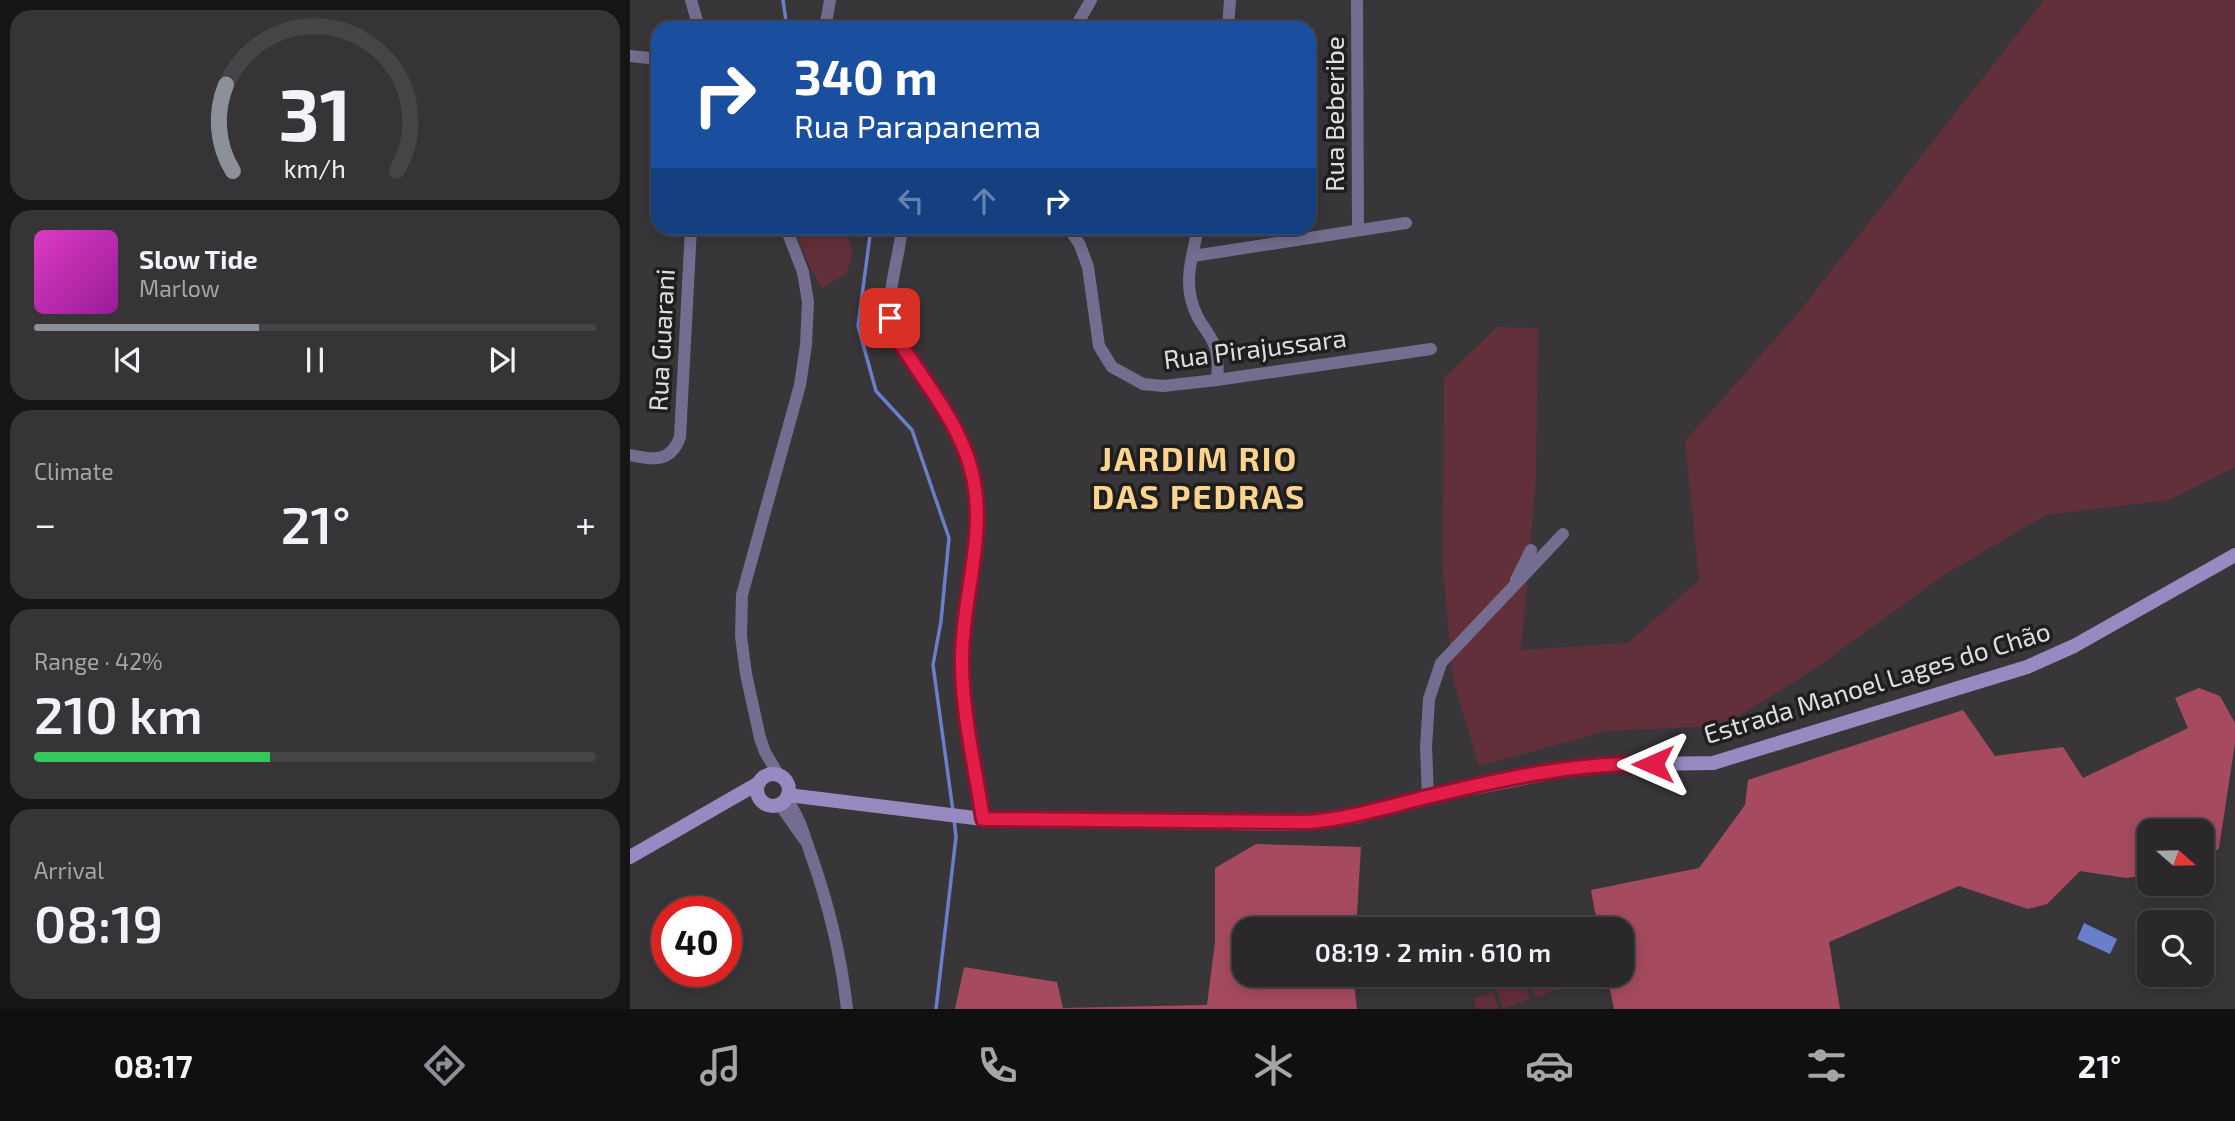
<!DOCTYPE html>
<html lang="en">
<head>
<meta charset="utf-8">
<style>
  :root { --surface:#2a282a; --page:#363436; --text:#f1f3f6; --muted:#a5a6a8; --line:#464447; --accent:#8c9099 }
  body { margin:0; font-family:"Exo 2",sans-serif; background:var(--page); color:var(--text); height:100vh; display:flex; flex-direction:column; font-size:26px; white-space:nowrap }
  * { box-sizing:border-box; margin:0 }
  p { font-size:23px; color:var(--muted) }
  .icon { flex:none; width:38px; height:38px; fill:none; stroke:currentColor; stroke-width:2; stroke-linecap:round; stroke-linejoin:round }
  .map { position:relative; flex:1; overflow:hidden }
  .side { display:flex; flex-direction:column; gap:10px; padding:10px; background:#171617; width:630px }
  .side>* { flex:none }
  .guide { position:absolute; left:21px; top:21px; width:665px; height:214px; border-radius:21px; box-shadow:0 4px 18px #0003,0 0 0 2px var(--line); background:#1a4fa0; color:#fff; overflow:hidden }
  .needle { width:46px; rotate:110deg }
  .tools { position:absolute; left:1507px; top:819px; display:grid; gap:14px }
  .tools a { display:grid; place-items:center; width:77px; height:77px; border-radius:14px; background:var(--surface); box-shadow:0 4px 18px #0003,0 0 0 2px var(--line); font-size:35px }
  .speed { position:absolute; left:21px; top:896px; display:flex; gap:14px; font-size:35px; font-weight:700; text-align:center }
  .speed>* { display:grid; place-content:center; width:91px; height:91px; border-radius:50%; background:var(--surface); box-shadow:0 4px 18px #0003,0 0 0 2px var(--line); line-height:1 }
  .speed .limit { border:10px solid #d22; background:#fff; color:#111 }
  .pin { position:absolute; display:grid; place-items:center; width:60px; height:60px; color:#fff; margin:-30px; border-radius:14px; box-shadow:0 4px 10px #0006 }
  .me { position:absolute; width:77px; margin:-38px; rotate:270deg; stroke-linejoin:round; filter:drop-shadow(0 0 5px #0008) }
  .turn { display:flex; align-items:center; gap:24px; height:147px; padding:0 28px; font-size:32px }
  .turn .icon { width:91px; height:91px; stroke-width:2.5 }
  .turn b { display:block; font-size:49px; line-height:60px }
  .lanes { display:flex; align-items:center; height:66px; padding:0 28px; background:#0003; justify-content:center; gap:35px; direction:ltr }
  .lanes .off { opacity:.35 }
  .big { font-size:52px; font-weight:600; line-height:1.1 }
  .side .tile { flex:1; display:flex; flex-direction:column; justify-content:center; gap:10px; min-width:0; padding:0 24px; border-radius:21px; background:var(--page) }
  .side .dial { align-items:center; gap:0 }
  .dial svg { height:182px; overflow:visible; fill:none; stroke:var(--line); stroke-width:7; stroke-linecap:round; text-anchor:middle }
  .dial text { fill:var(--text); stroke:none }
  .song { display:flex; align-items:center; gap:21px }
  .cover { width:84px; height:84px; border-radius:10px; background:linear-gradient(135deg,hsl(310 70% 55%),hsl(300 70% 35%)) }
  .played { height:7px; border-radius:4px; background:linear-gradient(90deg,var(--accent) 40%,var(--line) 40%) }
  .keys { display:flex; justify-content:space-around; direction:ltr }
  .heat { display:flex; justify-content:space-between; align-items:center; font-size:38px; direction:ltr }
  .charge { height:10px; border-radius:5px; background:linear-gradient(90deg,#34c759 42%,var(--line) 0) }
  .trip { position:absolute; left:602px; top:917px; width:402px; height:70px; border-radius:21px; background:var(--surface); box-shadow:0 4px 18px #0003,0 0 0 2px var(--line); font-weight:600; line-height:70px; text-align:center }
  .menu { display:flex; height:112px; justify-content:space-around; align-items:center; background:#111011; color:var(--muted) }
  .menu .icon { width:49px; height:49px }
  .menu .active { color:var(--accent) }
  .menu b { font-size:32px; color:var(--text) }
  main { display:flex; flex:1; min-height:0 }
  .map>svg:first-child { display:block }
  .green { fill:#62303a }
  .forest { fill:#a64b5f }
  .water { fill:#6a7fcc }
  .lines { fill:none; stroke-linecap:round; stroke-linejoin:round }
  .stream { stroke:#6a7fcc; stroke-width:3.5 }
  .street { stroke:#756d90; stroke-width:12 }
  .secondary { stroke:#988ac1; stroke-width:14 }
  .route-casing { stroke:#92132f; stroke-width:18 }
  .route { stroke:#e11d48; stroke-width:12 }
  .labels { text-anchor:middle; stroke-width:7; stroke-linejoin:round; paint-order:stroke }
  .street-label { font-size:26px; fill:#e0dfe0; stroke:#1f1e1f }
  .district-label { font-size:33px; font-weight:bold; letter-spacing:2px; fill:#fdd48d; stroke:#1f1e1f }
</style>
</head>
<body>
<main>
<section class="side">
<div class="tile dial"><svg viewBox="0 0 100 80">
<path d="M14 69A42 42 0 1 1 86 69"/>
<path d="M14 69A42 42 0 0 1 11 31" stroke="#8c9099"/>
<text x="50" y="56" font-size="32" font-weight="700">31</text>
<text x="50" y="72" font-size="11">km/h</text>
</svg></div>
<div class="tile">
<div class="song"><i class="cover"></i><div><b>Slow Tide</b><p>Marlow</p></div></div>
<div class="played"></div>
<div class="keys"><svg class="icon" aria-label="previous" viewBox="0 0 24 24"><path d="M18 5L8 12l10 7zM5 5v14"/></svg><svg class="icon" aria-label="pause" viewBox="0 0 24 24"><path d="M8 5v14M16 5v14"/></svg><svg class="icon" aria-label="next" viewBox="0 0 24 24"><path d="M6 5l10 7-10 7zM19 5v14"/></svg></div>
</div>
<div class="tile"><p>Climate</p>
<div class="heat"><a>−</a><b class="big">21°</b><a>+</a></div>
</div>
<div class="tile"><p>Range · 42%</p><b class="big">210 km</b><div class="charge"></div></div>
<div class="tile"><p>Arrival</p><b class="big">08:19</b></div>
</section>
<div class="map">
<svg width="1605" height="1009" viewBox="0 0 1605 1009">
  <rect width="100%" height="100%" fill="#383638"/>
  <g class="green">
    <polygon points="1414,0 1605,0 1605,467 1539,500 1416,515 1314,575 1186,668 1093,726 977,731 849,766 823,680 813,568 814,378 867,327 908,328 906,479 891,650 998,643 1069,580 1055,441 1164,318"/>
    <polygon points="164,228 216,228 223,253 216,274 192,288 178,263"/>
    <polygon points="908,975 950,975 952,980 906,998 899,978"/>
    <polygon points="892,979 900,999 873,1009 866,989"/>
    <polygon points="863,992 869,1009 847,1009 843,999"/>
  </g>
  <g class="forest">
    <polygon points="1569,688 1590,696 1605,723 1605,743 1589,848 1572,865 1572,831 1519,831 1519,875 1496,878 1450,871 1417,904 1398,909 1329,886 1199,942 1210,1009 984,1009 977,975 992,975 992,929 968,929 961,890 1069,868 1115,805 1118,780 1333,710 1365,756 1433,747 1453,778 1558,728 1545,698"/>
    <polygon points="626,844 731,847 726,929 614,929 614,975 723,975 727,1009 325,1009 334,967 427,982 433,1008 577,1005 585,942 585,868"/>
  </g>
  <polygon class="water" points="1454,923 1487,939 1480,954 1447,939"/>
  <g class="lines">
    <g class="stream">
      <polyline points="153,0 157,28"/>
      <polyline points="241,228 228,326 246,391 282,430 319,538 311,621 303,665 323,811"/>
      <polyline points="306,1009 326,837 324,819"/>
    </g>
    <g class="street">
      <polyline points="61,0 69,28"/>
      <polyline points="727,0 728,229"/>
      <polyline points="195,28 200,0"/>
      <polyline points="445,28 461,0"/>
      <polyline points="598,28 600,0"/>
      <polyline points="0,56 28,59"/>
      <path d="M272,228C268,267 253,295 265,335C291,378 328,420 341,469C358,532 334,592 332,655C331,709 345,766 353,819"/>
      <polyline points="439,228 450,245 458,267 469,346 482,367 513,384 533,386 587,380 801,349"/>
      <path d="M568,228C564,250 555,275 561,299C570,336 592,331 587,380"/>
      <polyline points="563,256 776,223"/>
      <path d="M0,455C23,460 41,463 50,437L61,228"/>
      <polyline points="886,580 901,550"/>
      <polyline points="148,774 135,752 130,738 116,674 111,636 112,595 170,385 176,345 178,302 173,272 156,228"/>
      <polyline points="798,797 796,747 799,699 811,663 933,534"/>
      <path d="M156,799C170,817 173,832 180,852C199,905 211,954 217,1009"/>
      <polyline points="150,805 174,839"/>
    </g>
    <g class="secondary">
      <circle cx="143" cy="790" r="16"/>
      <polyline points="158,795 353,819 661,824 693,821 729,816 798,797 959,765 1083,763 1397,667 1444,646 1605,555"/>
      <polyline points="0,857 127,784"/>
    </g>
  </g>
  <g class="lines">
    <g class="route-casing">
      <path id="route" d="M260,318L265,335C291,378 328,420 341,469C358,532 333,592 332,655C331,710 345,766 353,819L677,822C719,819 756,807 797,797C870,779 948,762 1023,764"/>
    </g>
    <use href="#route" class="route"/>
  </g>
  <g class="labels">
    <g class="street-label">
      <text transform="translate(705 114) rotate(-90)" y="9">Rua Beberibe</text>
      <text transform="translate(32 340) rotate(-87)" y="9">Rua Guarani</text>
      <text transform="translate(625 349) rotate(-7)" y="9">Rua Pirajussara</text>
      <text transform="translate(1247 683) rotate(-17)" y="9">Estrada Manoel Lages do Chão</text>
    </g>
    <g class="district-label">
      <text x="569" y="471">JARDIM RIO<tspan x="569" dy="38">DAS PEDRAS</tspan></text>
    </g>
  </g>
</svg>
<div class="tools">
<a><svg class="needle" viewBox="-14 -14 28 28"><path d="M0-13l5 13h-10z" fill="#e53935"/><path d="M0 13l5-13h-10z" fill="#a5a6a8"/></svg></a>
<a><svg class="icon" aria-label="search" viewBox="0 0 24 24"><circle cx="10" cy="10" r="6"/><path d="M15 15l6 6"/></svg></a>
</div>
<div class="speed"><div class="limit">40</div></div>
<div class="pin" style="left:260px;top:318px;background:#d93025"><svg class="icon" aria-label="arrive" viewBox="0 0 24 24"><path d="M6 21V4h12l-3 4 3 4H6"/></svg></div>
<svg class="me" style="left:1023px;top:764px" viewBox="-20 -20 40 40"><path d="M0-17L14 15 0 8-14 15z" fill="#e11d48" stroke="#fff" stroke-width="4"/></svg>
<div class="trip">08:19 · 2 min · 610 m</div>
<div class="guide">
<div class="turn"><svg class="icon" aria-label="right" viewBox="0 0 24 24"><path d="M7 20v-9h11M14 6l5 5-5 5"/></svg><div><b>340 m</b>Rua Parapanema</div></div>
<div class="lanes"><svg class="icon off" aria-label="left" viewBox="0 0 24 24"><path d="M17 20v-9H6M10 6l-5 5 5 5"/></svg><svg class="icon off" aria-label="ahead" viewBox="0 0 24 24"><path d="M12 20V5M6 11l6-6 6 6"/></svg><svg class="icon" aria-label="right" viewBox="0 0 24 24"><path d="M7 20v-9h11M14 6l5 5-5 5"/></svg></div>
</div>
</div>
</main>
<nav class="menu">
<b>08:17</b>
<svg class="icon active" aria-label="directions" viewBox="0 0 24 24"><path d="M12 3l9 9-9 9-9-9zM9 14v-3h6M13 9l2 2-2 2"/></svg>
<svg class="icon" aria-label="music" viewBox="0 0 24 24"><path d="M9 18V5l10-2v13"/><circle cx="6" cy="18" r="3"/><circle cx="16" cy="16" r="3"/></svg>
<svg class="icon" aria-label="phone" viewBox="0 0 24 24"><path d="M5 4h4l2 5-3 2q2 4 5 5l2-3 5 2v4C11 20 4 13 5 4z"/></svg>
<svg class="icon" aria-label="climate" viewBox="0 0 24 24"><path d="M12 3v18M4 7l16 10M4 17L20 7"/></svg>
<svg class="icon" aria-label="car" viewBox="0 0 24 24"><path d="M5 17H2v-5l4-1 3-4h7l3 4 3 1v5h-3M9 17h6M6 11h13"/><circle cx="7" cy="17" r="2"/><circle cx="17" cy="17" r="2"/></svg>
<svg class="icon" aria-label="filters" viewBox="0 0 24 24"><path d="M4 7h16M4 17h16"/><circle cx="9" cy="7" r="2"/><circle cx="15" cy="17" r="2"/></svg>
<b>21°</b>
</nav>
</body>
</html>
